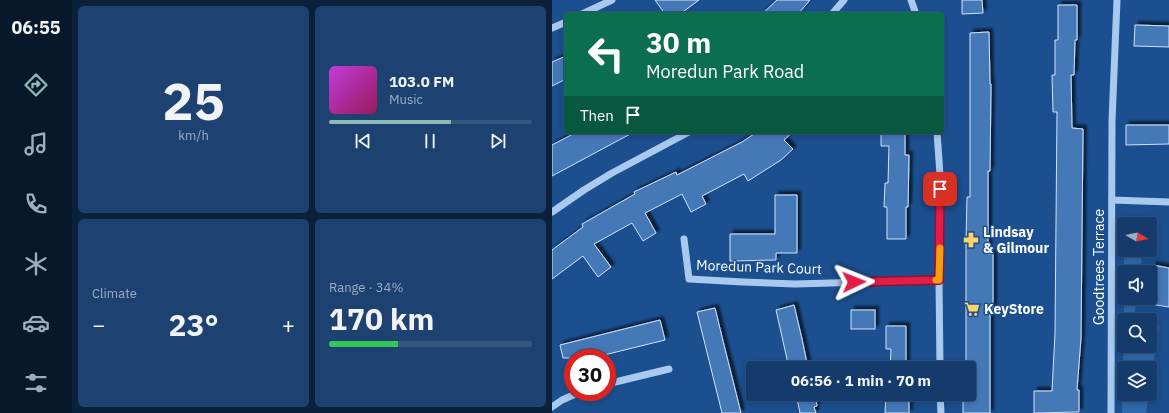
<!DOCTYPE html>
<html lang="en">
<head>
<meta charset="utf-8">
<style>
  :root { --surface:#143b6b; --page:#1d4271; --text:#f1f3f6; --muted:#9dadc1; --line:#33557e; --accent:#8bbbb9 }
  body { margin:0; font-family:"IBM Plex Sans",sans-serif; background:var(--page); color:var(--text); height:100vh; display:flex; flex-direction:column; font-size:15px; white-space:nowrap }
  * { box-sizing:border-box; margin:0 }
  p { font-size:13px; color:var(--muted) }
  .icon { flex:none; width:22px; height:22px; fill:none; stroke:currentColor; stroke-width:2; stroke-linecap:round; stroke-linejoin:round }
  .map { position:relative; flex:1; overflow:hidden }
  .side { display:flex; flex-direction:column; gap:6px; padding:6px; background:#0b203b; width:480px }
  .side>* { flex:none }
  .banner { position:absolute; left:12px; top:12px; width:380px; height:122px; border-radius:4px; box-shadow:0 2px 6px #0003,0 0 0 1px var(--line); background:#0b6e4f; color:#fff; overflow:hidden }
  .needle { width:26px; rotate:100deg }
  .buttons { position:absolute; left:565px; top:217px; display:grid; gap:8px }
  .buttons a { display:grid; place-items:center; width:40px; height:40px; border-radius:4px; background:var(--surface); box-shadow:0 2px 6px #0003,0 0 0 1px var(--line); font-size:20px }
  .speed { position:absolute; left:12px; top:349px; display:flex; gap:8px; font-size:20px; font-weight:700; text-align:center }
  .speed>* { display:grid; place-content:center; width:52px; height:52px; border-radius:50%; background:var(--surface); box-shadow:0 2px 6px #0003,0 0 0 1px var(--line); line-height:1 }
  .speed .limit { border:6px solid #d22; background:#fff; color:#111 }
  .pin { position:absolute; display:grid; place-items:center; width:34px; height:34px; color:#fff; margin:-17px; border-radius:8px; box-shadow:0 2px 6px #0006 }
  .me { position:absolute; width:44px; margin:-22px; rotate:88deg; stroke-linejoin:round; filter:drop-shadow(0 0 3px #0008) }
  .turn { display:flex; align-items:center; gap:14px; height:84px; padding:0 16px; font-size:18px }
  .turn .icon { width:52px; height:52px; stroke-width:2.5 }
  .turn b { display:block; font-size:28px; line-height:34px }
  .then { display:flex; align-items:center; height:38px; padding:0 16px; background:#0003; gap:8px; font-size:15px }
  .big { font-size:30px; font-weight:700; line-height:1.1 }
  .side .widget { flex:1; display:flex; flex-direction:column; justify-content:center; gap:6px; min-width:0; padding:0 14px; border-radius:6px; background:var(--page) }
  .side .dial { align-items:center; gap:0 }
  .dial b { font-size:52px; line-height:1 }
  .song { display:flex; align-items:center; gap:12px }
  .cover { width:48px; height:48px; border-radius:6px; background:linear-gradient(135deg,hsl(290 70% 55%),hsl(330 70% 35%)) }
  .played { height:4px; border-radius:2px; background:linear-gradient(90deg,var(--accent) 60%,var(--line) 60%) }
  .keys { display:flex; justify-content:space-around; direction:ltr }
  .heat { display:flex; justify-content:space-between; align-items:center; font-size:22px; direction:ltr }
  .charge { height:6px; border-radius:3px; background:linear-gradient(90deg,#34c759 34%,var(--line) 0) }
  .side .tiles { flex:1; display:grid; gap:6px; grid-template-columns:repeat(2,1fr) }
  .trip { position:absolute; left:194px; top:361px; width:230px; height:40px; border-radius:4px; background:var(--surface); box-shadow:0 2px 6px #0003,0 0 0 1px var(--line); font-weight:700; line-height:40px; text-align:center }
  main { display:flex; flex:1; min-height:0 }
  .menu { display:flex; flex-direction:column; width:72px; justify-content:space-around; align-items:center; background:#08182b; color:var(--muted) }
  .menu .icon { width:28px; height:28px }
  .menu .current { color:var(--accent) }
  .menu b { font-size:18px; color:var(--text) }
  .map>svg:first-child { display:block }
  .green { fill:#2e69ad }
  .building { fill:#4478b7; stroke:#cfe3fa; filter:url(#shadow) }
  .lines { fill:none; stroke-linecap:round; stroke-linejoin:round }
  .minor { stroke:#a9c9ee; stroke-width:7 }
  .route-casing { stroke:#92132f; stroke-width:10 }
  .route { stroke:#e11d48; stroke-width:7 }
  .slow { stroke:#f59e0b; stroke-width:7 }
  .labels { text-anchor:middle; stroke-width:3; stroke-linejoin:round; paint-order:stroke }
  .poi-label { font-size:14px; font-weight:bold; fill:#fff; stroke:#1b4f8f; text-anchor:start }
  .street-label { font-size:14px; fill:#fff; stroke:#1b4f8f }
</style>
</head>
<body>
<main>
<nav class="menu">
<b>06:55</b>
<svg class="icon current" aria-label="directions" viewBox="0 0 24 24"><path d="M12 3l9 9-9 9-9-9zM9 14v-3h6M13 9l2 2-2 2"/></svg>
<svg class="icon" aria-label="music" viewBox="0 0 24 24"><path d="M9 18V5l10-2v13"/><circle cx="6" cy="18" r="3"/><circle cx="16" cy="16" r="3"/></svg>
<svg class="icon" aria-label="phone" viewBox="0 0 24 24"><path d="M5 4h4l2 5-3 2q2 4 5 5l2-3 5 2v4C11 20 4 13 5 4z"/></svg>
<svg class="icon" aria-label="climate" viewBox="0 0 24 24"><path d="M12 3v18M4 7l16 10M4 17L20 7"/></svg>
<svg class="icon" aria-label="car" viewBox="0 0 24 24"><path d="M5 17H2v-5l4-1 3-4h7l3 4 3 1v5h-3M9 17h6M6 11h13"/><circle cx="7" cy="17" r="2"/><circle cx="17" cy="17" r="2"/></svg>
<svg class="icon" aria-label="filters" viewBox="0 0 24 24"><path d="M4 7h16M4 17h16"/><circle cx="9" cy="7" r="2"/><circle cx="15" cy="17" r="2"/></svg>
</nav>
<section class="side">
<div class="tiles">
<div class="widget dial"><b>25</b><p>km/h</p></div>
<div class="widget">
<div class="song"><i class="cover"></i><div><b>103.0 FM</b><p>Music</p></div></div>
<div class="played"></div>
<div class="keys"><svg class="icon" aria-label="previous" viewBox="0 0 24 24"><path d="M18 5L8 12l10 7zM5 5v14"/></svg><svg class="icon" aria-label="pause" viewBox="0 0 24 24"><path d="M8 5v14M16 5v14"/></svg><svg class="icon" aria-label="next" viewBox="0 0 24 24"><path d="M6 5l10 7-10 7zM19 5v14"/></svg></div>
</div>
<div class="widget"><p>Climate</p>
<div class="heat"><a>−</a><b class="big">23°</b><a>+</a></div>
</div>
<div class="widget"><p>Range · 34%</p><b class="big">170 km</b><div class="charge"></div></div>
</div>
</section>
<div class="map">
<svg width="617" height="413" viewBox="0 0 617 413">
  <defs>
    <filter id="shadow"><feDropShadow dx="3.5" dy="-3.5" stdDeviation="1" flood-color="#0009"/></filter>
  </defs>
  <rect width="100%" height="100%" fill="#1b4f8f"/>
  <g class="green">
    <polygon points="572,232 572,250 591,250 588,272 572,272 572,298 585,298 582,315 572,313"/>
    <polygon points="572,321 572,346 598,346 598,325 607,326 598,387 598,368 572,368 572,394 597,394 594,413 570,413"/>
  </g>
  <g class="building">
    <polygon points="103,0 147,0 128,14 113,14"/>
    <polygon points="225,0 258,0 246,14 210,14"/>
    <polygon points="410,0 430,0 431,13 410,14"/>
    <polygon points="506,5 525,5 525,40 523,40 522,75 519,75 520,128 531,129 529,338 525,390 527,390 527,412 482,413 482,391 500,391 503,333 505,112 501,112 500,75 503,75 503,40 506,40"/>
    <polygon points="583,25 617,26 617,47 582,46"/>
    <polygon points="437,32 438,84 439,84 438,171 436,171 436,254 441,254 441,312 438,312 438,413 411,413 411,394 417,394 417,368 414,368 414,241 415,197 418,197 418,33"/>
    <polygon points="14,56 14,79 0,86 0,62"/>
    <polygon points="574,125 617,125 617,144 574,145"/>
    <polygon points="25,132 82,132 0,176 0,145"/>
    <polygon points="205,132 241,132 232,140 241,149 229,160 196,181 192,174 150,196 154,204 139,212 130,194 93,213 104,233 91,241 80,223 42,244 59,267 46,277 31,256 0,279 0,250 31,227 30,224 83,194 82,192 124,172 125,175 190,142"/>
    <polygon points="329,132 353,132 353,155 357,155 356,207 354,207 354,239 335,239 335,207 332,207 333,183 336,183 337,146 329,146"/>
    <polygon points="223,195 245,195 245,253 224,253 224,260 178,261 178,234 223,234"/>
    <polygon points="601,265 617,268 617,307 598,304 598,285"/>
    <polygon points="242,305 250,339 256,368 237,368 224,310"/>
    <polygon points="163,308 171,341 189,413 170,413 145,312"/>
    <rect x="299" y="310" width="24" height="19"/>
    <polygon points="108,320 113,340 40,358 11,358 8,345"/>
    <polygon points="334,326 354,326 354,368 338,368 339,349 334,349"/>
    <polygon points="244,394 263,394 265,406 262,407 264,413 248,413"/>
    <polygon points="334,394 357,394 357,413 333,413"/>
  </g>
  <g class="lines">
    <g class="minor">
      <polyline points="359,0 364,14"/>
      <polyline points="30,14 60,0"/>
      <polyline points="280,14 292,0"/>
      <polyline points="0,28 14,22"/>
      <polyline points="385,132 389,189 387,280 388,368"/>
      <polyline points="560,200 617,202"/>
      <polyline points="0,212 32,190 60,173 137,132"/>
      <polyline points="132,239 137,279 191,282 243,284 387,280"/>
      <polyline points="55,384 117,369"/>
      <polyline points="388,394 389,413"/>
      <polyline points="0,407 10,400 28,392"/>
      <polyline points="559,413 560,121 565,0"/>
    </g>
  </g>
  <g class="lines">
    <g class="route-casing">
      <polyline id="route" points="302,282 387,280 388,189"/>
    </g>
    <use href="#route" class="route"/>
    <polyline class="slow" points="384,280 387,280 388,248"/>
  </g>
  <defs>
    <g id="pharmacy-bare" transform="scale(1.2)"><path d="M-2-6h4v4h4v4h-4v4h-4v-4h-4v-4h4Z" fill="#ffd166" stroke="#1b4f8f" stroke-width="2.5" paint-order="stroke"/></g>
    <g id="supermarket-bare" transform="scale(1.2)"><path d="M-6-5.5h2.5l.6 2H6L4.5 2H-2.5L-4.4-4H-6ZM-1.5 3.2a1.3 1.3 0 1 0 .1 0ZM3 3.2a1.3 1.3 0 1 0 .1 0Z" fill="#ffd166" stroke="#1b4f8f" stroke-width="2.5" paint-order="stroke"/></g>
  </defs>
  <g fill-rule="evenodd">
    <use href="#pharmacy-bare" x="419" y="240"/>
    <use href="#supermarket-bare" x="420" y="309"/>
  </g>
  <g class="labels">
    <g class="poi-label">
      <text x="431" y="237">Lindsay<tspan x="431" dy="16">&amp; Gilmour</tspan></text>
      <text x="432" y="314">KeyStore</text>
    </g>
    <g class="street-label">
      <text transform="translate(207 267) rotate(2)" y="5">Moredun Park Court</text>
      <text transform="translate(547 267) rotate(-90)" y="5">Goodtrees Terrace</text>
    </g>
  </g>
</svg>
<div class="buttons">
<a><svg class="needle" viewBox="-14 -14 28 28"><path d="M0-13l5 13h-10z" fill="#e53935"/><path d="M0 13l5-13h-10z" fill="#9dadc1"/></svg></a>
<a><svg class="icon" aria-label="sound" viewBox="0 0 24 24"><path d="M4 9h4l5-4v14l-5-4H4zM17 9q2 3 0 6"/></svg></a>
<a><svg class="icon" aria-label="search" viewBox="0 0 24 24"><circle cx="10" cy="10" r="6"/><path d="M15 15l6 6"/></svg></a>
<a><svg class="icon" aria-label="layers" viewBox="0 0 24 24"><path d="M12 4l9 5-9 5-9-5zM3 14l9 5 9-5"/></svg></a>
</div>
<div class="speed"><div class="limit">30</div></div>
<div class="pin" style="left:388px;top:189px;background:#d93025"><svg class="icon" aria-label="arrive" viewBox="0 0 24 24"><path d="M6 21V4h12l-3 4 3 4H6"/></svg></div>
<svg class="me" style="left:302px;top:282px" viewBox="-20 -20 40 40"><path d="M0-17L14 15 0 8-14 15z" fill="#e11d48" stroke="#fff" stroke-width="4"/></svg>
<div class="trip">06:56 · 1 min · 70 m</div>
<div class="banner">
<div class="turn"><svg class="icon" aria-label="left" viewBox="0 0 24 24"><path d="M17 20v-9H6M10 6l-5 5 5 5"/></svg><div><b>30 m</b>Moredun Park Road</div></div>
<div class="then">Then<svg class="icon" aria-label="arrive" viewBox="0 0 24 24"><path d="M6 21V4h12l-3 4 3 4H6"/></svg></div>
</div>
</div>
</main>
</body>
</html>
